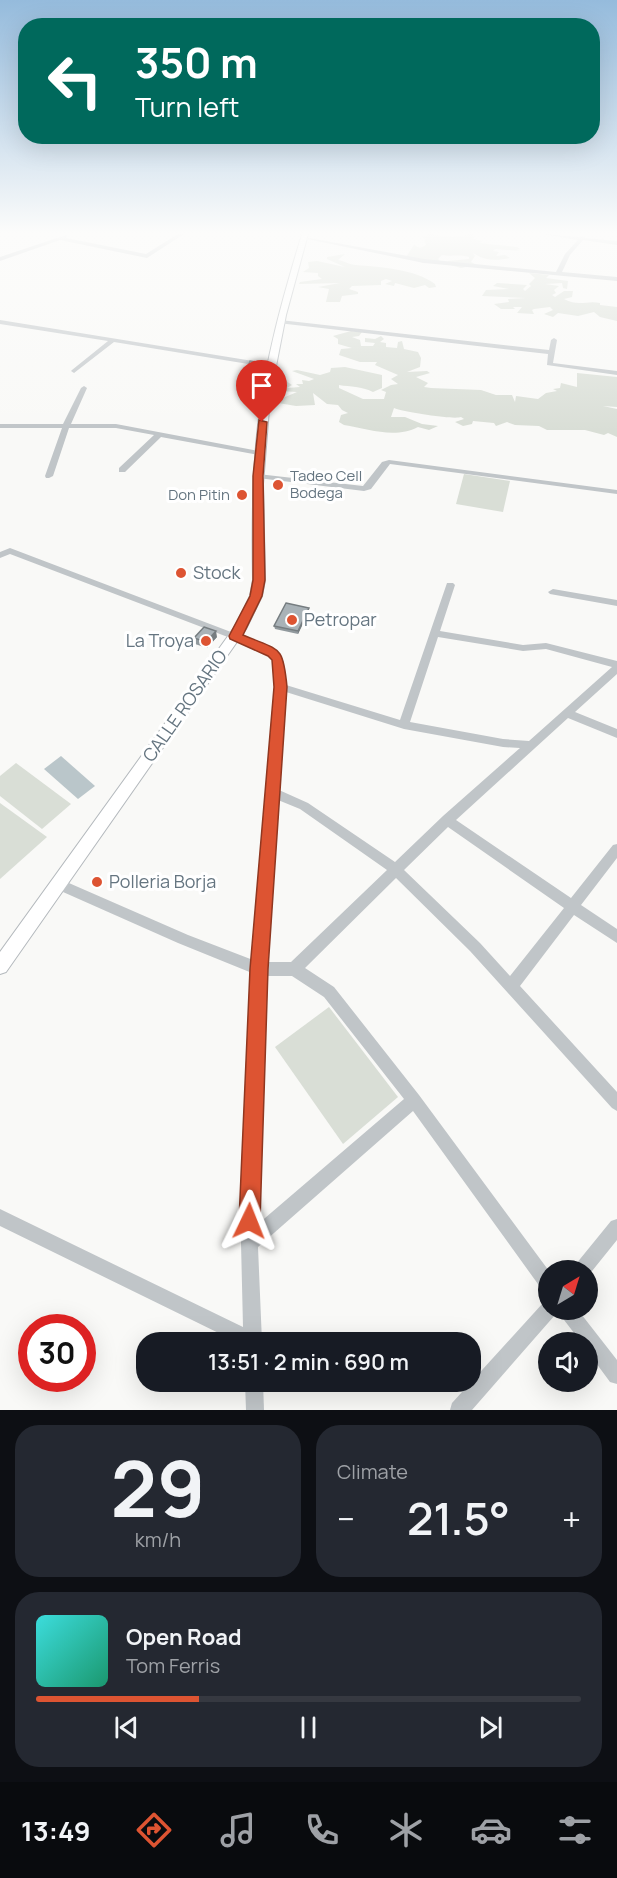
<!DOCTYPE html>
<html lang="en">
<head>
<meta charset="utf-8">
<style>
  :root { --surface:#171b24; --page:#242831; --text:#f1f3f6; --muted:#9ea1a6; --line:#363941; --accent:#dd5432 }
  body { margin:0; font-family:Manrope,sans-serif; background:var(--page); color:var(--text); height:100vh; display:flex; flex-direction:column; font-size:22px; white-space:nowrap }
  * { box-sizing:border-box; margin:0 }
  p { font-size:20px; color:var(--muted) }
  .icon { flex:none; width:33px; height:33px; fill:none; stroke:currentColor; stroke-width:2; stroke-linecap:round; stroke-linejoin:round }
  .map { position:relative; height:1410px; overflow:hidden }
  .details { display:flex; flex-direction:column; gap:15px; padding:15px; background:#0d0f14; flex:1 }
  .details>* { flex:none }
  .hud { position:absolute; left:18px; top:18px; width:582px; height:126px; border-radius:24px; box-shadow:0 6px 24px #0002; background:#00695c; color:#fff; overflow:hidden }
  .needle { width:39px; rotate:38deg }
  .fabs { position:absolute; left:538px; top:1260px; display:grid; gap:12px }
  .fabs a { display:grid; place-items:center; width:60px; height:60px; border-radius:50%; background:var(--surface); box-shadow:0 6px 24px #0002; font-size:30px }
  .speed { position:absolute; left:18px; top:1314px; display:flex; gap:12px; font-size:30px; font-weight:700; text-align:center }
  .speed>* { display:grid; place-content:center; width:78px; height:78px; border-radius:50%; background:var(--surface); box-shadow:0 6px 24px #0002; line-height:1 }
  .speed .limit { border:9px solid #d22; background:#fff; color:#111 }
  .pin { position:absolute; display:grid; place-items:center; width:51px; height:51px; color:#fff; margin:-62px -26px; border-radius:50% 50% 50% 0; rotate:-45deg; box-shadow:0 0 6px #0007 }
  .pin .icon { rotate:45deg }
  .me { position:absolute; width:66px; margin:-33px; rotate:2deg; stroke-linejoin:round; filter:drop-shadow(0 0 4px #0008) }
  .turn { display:flex; align-items:center; gap:21px; height:126px; padding:0 18px; font-size:27px }
  .turn .icon { width:78px; height:78px; stroke-width:2.5 }
  .turn b { display:block; font-size:42px; line-height:51px }
  .big { font-size:45px; font-weight:600; line-height:1.1 }
  .details .tile { flex:1; display:flex; flex-direction:column; justify-content:center; gap:9px; min-width:0; padding:0 21px; border-radius:24px; background:var(--page) }
  .details .dial { align-items:center; gap:0 }
  .dial b { font-size:78px; line-height:1 }
  .song { display:flex; align-items:center; gap:18px }
  .cover { width:72px; height:72px; border-radius:9px; background:linear-gradient(135deg,hsl(180 70% 55%),hsl(160 70% 35%)) }
  .played { height:6px; border-radius:3px; background:linear-gradient(90deg,var(--accent) 30%,var(--line) 30%) }
  .keys { display:flex; justify-content:space-around; direction:ltr }
  .heat { display:flex; justify-content:space-between; align-items:center; font-size:33px; direction:ltr }
  .details .tiles { flex:1; display:grid; gap:15px; grid-template-columns:1fr 1fr }
  .tile:last-child { grid-column:span 2 }
  .trip { position:absolute; left:136px; top:1332px; width:345px; height:60px; border-radius:24px; background:var(--surface); box-shadow:0 6px 24px #0002; font-weight:600; line-height:60px; text-align:center }
  .menu { display:flex; height:96px; justify-content:space-around; align-items:center; background:#090b0e; color:var(--muted) }
  .menu .icon { width:42px; height:42px }
  .menu .active { color:var(--accent) }
  .menu b { font-size:27px; color:var(--text) }
  .map>svg:first-child { display:block }
  .green { fill:#d9ded6 }
  .water { fill:#bac6ca }
  .lines { fill:none; stroke-linecap:round; stroke-linejoin:round }
  .major-casing { stroke:#b4b9bd; stroke-width:2 }
  .minor { fill:#c0c5c8; fill-rule:evenodd }
  .major { fill:#fff; fill-rule:evenodd }
  .wall { fill:#91999d }
  .shaded-wall { fill:#767d80 }
  .building { fill:#a9b2b7; stroke:#767d80; stroke-width:1.5 }
  .route { fill:#dd5432; stroke:#903720; stroke-width:1.5 }
  .poi-dot { fill:#dd5432; stroke:#fff; stroke-width:2 }
  .labels { text-anchor:middle; stroke-width:6; stroke-linejoin:round; paint-order:stroke }
  .far-poi-label { font-size:15px; fill:#657580; stroke:#fff; text-anchor:start }
  .poi-label { font-size:18px; fill:#657580; stroke:#fff; text-anchor:start }
  .street-label { font-size:18px; fill:#657580; stroke:#fff }
</style>
</head>
<body>
<div class="map">
<svg width="617" height="1410" viewBox="0 0 617 1410">
  <rect width="100%" height="100%" fill="#f9f9f7"/>
  <g class="green">
    <path d="M429,234L454,237L472,234L475,237L473,239L482,241L479,243L517,247L520,249L516,250L521,251L495,249L493,251L499,252L496,256L505,255L510,258C496,261 485,261 473,253L475,256L471,262L477,265L461,268L447,264L448,261L469,259V257C459,254 451,257 442,255L438,259L440,261L423,263L406,257L414,245L420,248L426,245L424,240L427,239L422,237Z"/>
    <path d="M345,254L338,260C345,261 350,265 356,265C381,267 415,269 435,284L436,287L429,288L425,285L414,288L395,283L394,286L385,284L392,281L386,279L381,281V285L352,286L349,289L358,292V294L342,296L340,302H326L329,289L318,287L340,283L299,284L300,282L322,279L318,276V273L303,272L309,268L308,262L317,261L345,267L327,259V257Z"/>
    <path d="M529,273L549,275L546,278L568,281L567,289L563,288L562,283L545,284L559,286L554,290L556,293L552,295L555,297L564,291H573L572,297L564,299C579,307 587,300 600,303V305L617,307V321L600,317L594,312L578,316L558,313L553,317L544,314L553,310L550,307L534,309L532,310L534,314L517,313L522,307H513L515,309H501L494,304L509,302L508,299L526,298L482,296L486,290L509,289L493,286L497,283L527,285L523,289L525,291L531,286L529,284L535,278Z"/>
    <path d="M351,331L362,332L359,336L352,337L360,340L361,346H373L375,343L365,342V338L375,339L381,336L384,339L380,342L386,343V347L397,348L398,342L402,341L404,349L418,352L421,358L420,367L407,372L427,371L430,373L416,377L428,383L424,387L431,388L481,390L496,395H512L515,402L516,396L538,399L546,393L557,391L553,389L560,388L561,383L577,387V373L617,377V407L603,406L617,409V437L608,433L604,435L585,430H547L539,426L515,425L507,422L496,426L494,423L473,421L472,424L463,426L455,422L464,419L461,417C454,420 404,412 394,408L391,417H405L422,424L438,426L429,430L418,427C395,439 368,429 344,425L339,422L341,415L348,413L342,410L338,405L327,404L313,393L315,405L296,406L278,403V400L297,392L279,391L276,386L286,381L292,385L287,388L300,387L296,384H303L302,380L309,381L314,379L292,371L297,370L320,375L330,372L331,368L345,367L382,375V388L373,392C361,386 351,387 339,385V388L363,399H384L386,392L381,390L391,385L398,384L391,379L398,375L375,365L377,362H360L339,355L341,349L352,348L338,344V339L333,336Z"/>
    <polygon points="464,474 510,481 503,512 456,504"/>
    <polygon points="16,763 71,804 42,829 0,796 0,776"/>
    <polygon points="0,803 47,837 0,879"/>
    <polygon points="329,1007 398,1097 343,1144 275,1047"/>
  </g>
  <polygon class="water" points="61,756 95,786 78,799 44,769"/>
  <g class="lines">
    <g class="major-casing">
      <path id="major" d="M302,234H308L286,315L270,397L263,484L265,580L262,596L246,629L6,972L0,974V952L236,625L250,596L253,580C252,528 252,477 258,425C265,360 283,297 302,234Z"/>
    </g>
    <g class="minor">
      <polygon points="178,234 184,234 147,258 60,240 0,261 0,257 66,235 68,236 66,238 146,254"/>
      <polygon points="542,234 580,237 583,236 585,238 617,241 617,245 583,240 570,255 562,272 617,277 617,281 424,263 302,238 304,237 424,259 556,272 565,254 578,240"/>
      <polygon points="0,320 272,364 275,366 272,368 114,342 74,373 71,371 72,370 108,341 0,324"/>
      <polygon points="280,320 549,350 551,340 554,338 557,340 553,363 617,371 617,375 547,365 548,354 278,323 277,322"/>
      <polygon points="84,386 87,388 71,424 116,424 259,451 263,453 259,455 161,437 125,472 119,472 119,468 154,435 116,428 69,428 53,476 49,478 46,478 45,476 62,428 0,428 0,424 63,424 81,388"/>
      <polygon points="389,460 617,490 617,494 390,464 371,489 364,491 258,478 254,476 258,474 363,486 382,462"/>
      <path d="M10,548L268,646L283,659L286,685L400,720L447,583H453L455,585L440,631L523,645L546,643L617,661V674L575,712L617,729V738L568,718L456,820L571,898L613,845L617,844V858L581,905L617,929V943L574,915L520,986L617,1092V1111L612,1108L470,951L396,878L305,968L334,987L419,1095L549,1271V1294L543,1291L413,1111L258,1247L262,1342H237L0,1226V1209L243,1327L241,1243L252,973L178,943L54,888L52,884L54,880L58,878L62,880L188,935L253,960L276,687L273,660L262,650L10,554L0,558V552ZM438,637L523,651L546,649L612,667L529,741L503,739L410,722ZM286,692L404,729L503,747L520,748L443,816L395,862L308,803L279,790ZM278,800L300,809L387,870L291,962H266ZM448,827L564,908L510,976L480,943L404,870ZM266,976H292L324,997L404,1099L258,1224Z"/>
      <polygon points="553,589 617,600 617,606 550,594 548,592"/>
      <polygon points="617,1219 617,1240 588,1276 588,1270 574,1270 576,1264 611,1221"/>
      <polygon points="549,1300 549,1310 558,1310 555,1315 472,1410 450,1410 452,1403 543,1303"/>
      <polygon points="558,1310 578,1310 617,1360 617,1384 610,1382 588,1352 588,1342 581,1342 561,1316"/>
      <polygon points="245,1382 263,1382 264,1410 246,1410"/>
    </g>
    <use href="#major" class="major"/>
  </g>
  <g class="wall">
    <polygon points="263,363 263,369 262,370 249,370 249,364"/>
    <polygon points="309,611 298,634 275,629 274,626"/>
    <polygon points="217,637 207,648 195,644 194,638"/>
  </g>
  <g class="shaded-wall">
    <polygon points="309,608 309,611 298,634 298,631"/>
    <polygon points="216,631 217,637 207,648 206,642"/>
  </g>
  <g class="building">
    <polygon points="250,361 263,363 261,365 249,364"/>
    <polygon points="286,603 309,608 298,631 274,626"/>
    <polygon points="204,627 216,631 206,642 194,638"/>
  </g>
  <linearGradient id="sky" x2="0" y2="1"><stop stop-color="#95bbdc"/><stop offset="0.54" stop-color="#fcfcfb"/><stop offset="1" stop-color="#fcfcfb" stop-opacity="0"/></linearGradient>
  <rect width="617" height="431" fill="url(#sky)"/>
  <path class="route" d="M259,420L267,422L263,476L265,580L262,596L243,635C280,651 283,644 287,687L268,969L260,1221L257,1228L249,1231L242,1228L239,1221L250,969L274,687L272,660L268,656L230,639L229,636L250,596L253,580V476Z"/>
  <g class="poi-dot">
    <circle cx="278" cy="485" r="6"/>
    <circle cx="242" cy="495" r="6"/>
    <circle cx="181" cy="573" r="6"/>
    <circle cx="292" cy="620" r="6"/>
    <circle cx="206" cy="641" r="6"/>
    <circle cx="97" cy="882" r="6"/>
  </g>
  <g class="labels">
    <g class="far-poi-label">
      <text x="290" y="481">Tadeo Cell<tspan x="290" dy="17">Bodega</tspan></text>
      <text x="230" y="500" text-anchor="end">Don Pitin</text>
    </g>
    <g class="poi-label">
      <text x="193" y="579">Stock</text>
      <text x="304" y="626">Petropar</text>
      <text x="194" y="647" text-anchor="end">La Troya</text>
      <text x="109" y="888">Polleria Borja</text>
    </g>
    <g class="street-label">
      <text transform="translate(185 706) rotate(-55)" y="6">CALLE ROSARIO</text>
    </g>
  </g>
</svg>
<div class="fabs">
<a><svg class="needle" viewBox="-14 -14 28 28"><path d="M0-13l5 13h-10z" fill="#e53935"/><path d="M0 13l5-13h-10z" fill="#9ea1a6"/></svg></a>
<a><svg class="icon" aria-label="sound" viewBox="0 0 24 24"><path d="M4 9h4l5-4v14l-5-4H4zM17 9q2 3 0 6"/></svg></a>
</div>
<div class="speed"><div class="limit">30</div></div>
<div class="pin" style="left:262px;top:422px;background:#d93025"><svg class="icon" aria-label="arrive" viewBox="0 0 24 24"><path d="M6 21V4h12l-3 4 3 4H6"/></svg></div>
<svg class="me" style="left:249px;top:1221px" viewBox="-20 -20 40 40"><path d="M0-17L14 15 0 8-14 15z" fill="#dd5432" stroke="#fff" stroke-width="4"/></svg>
<div class="trip">13:51 · 2 min · 690 m</div>
<div class="hud">
<div class="turn"><svg class="icon" aria-label="left" viewBox="0 0 24 24"><path d="M17 20v-9H6M10 6l-5 5 5 5"/></svg><div><b>350 m</b>Turn left</div></div>
</div>
</div>
<section class="details">
<div class="tiles">
<div class="tile dial"><b>29</b><p>km/h</p></div>
<div class="tile"><p>Climate</p>
<div class="heat"><a>−</a><b class="big">21.5°</b><a>+</a></div>
</div>
<div class="tile">
<div class="song"><i class="cover"></i><div><b>Open Road</b><p>Tom Ferris</p></div></div>
<div class="played"></div>
<div class="keys"><svg class="icon" aria-label="previous" viewBox="0 0 24 24"><path d="M18 5L8 12l10 7zM5 5v14"/></svg><svg class="icon" aria-label="pause" viewBox="0 0 24 24"><path d="M8 5v14M16 5v14"/></svg><svg class="icon" aria-label="next" viewBox="0 0 24 24"><path d="M6 5l10 7-10 7zM19 5v14"/></svg></div>
</div>
</div>
</section>
<nav class="menu">
<b>13:49</b>
<svg class="icon active" aria-label="directions" viewBox="0 0 24 24"><path d="M12 3l9 9-9 9-9-9zM9 14v-3h6M13 9l2 2-2 2"/></svg>
<svg class="icon" aria-label="music" viewBox="0 0 24 24"><path d="M9 18V5l10-2v13"/><circle cx="6" cy="18" r="3"/><circle cx="16" cy="16" r="3"/></svg>
<svg class="icon" aria-label="phone" viewBox="0 0 24 24"><path d="M5 4h4l2 5-3 2q2 4 5 5l2-3 5 2v4C11 20 4 13 5 4z"/></svg>
<svg class="icon" aria-label="climate" viewBox="0 0 24 24"><path d="M12 3v18M4 7l16 10M4 17L20 7"/></svg>
<svg class="icon" aria-label="car" viewBox="0 0 24 24"><path d="M5 17H2v-5l4-1 3-4h7l3 4 3 1v5h-3M9 17h6M6 11h13"/><circle cx="7" cy="17" r="2"/><circle cx="17" cy="17" r="2"/></svg>
<svg class="icon" aria-label="filters" viewBox="0 0 24 24"><path d="M4 7h16M4 17h16"/><circle cx="9" cy="7" r="2"/><circle cx="15" cy="17" r="2"/></svg>
</nav>
</body>
</html>
